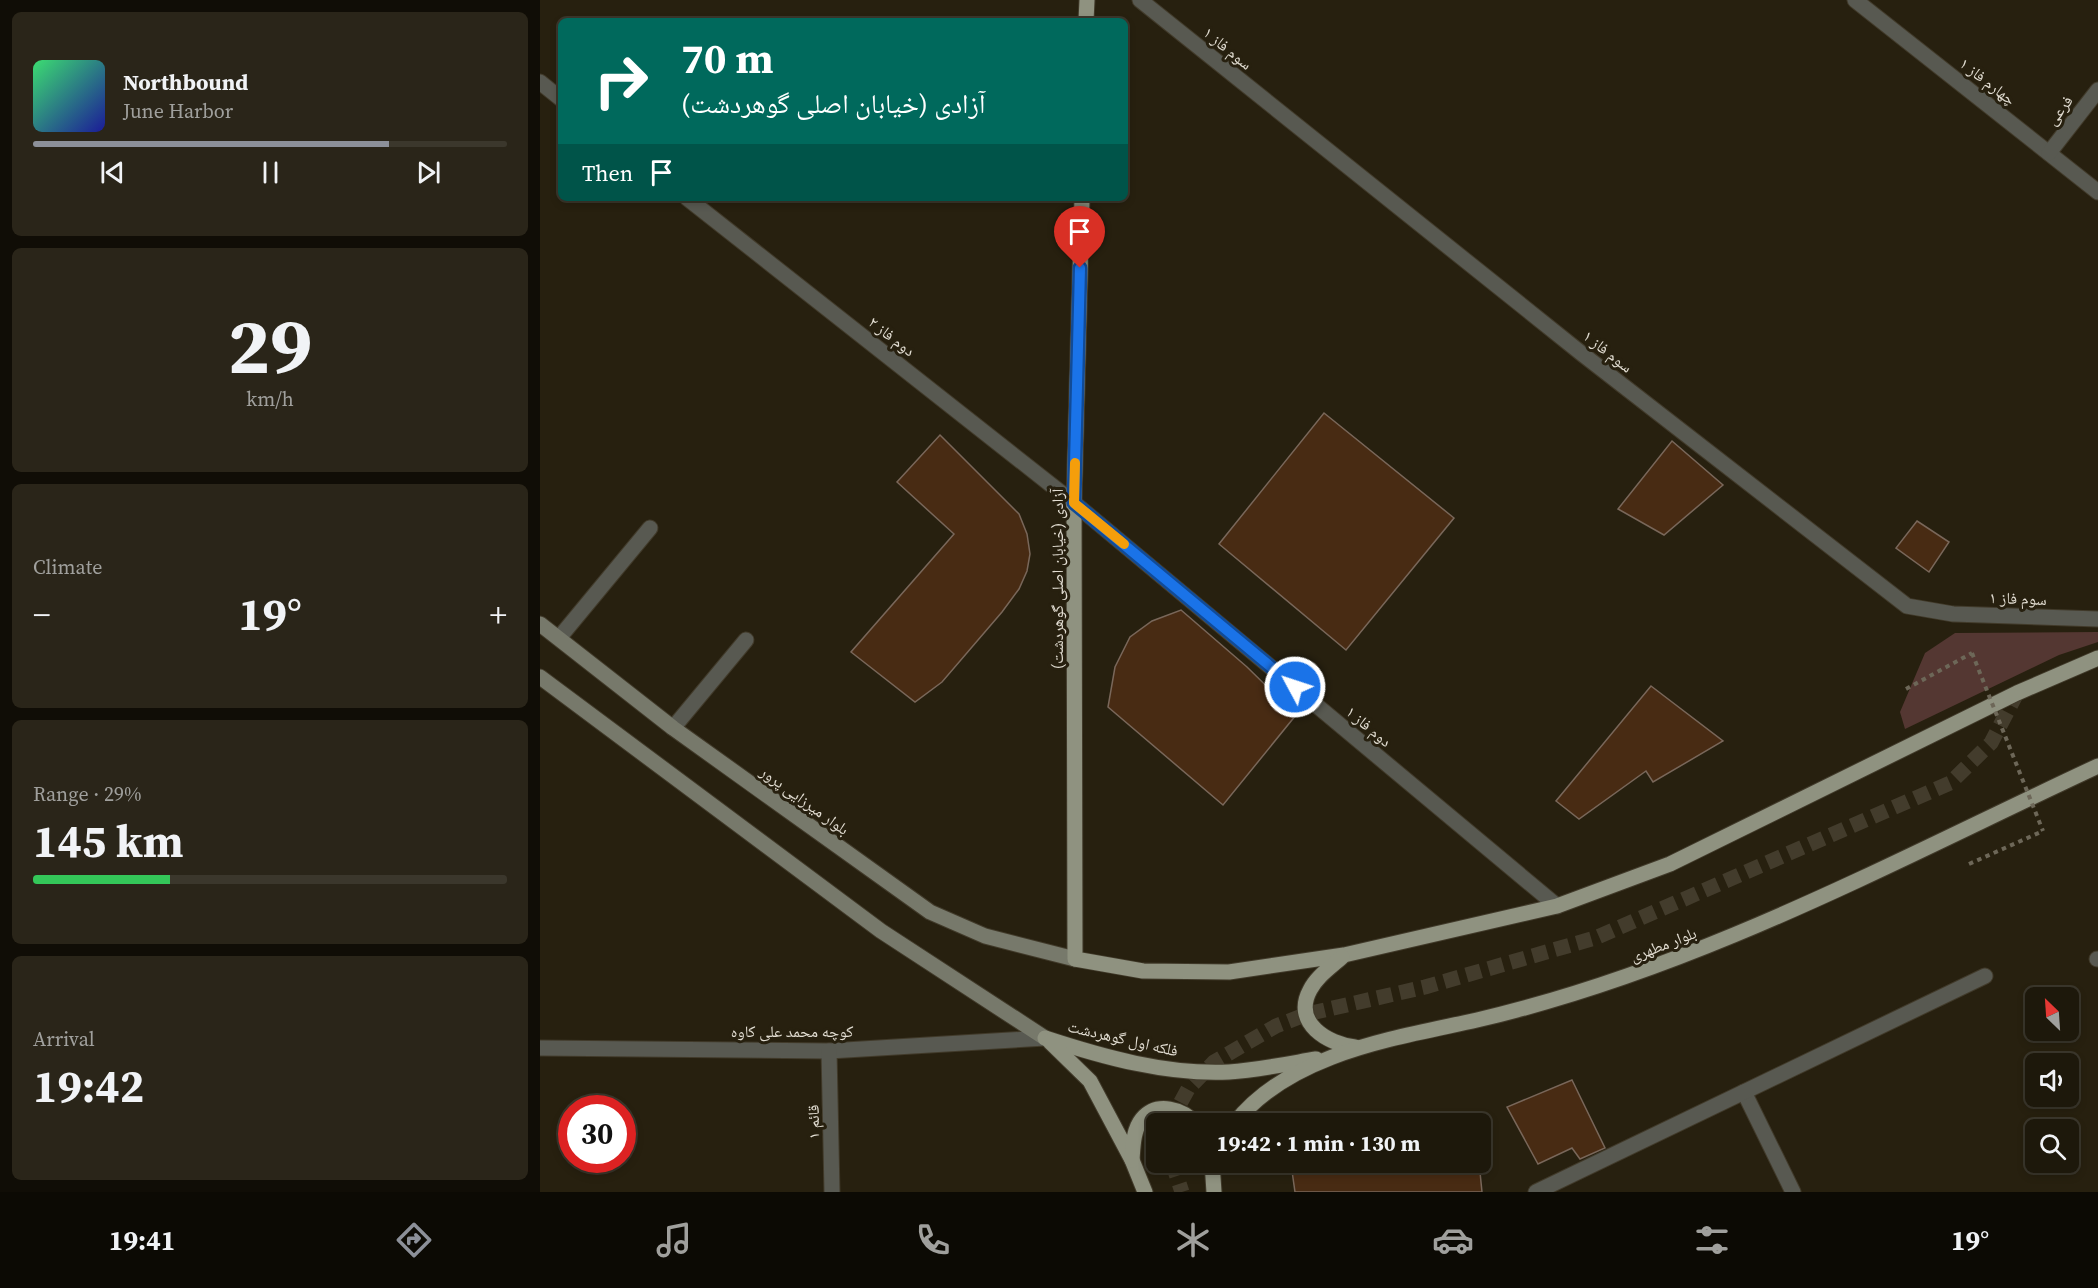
<!DOCTYPE html>
<html lang="en">
<head>
<meta charset="utf-8">
<style>
  :root { --surface:#1d180b; --page:#2a2519; --text:#f1f3f6; --muted:#a0a09d; --line:#3b372c; --accent:#8c9099 }
  body { margin:0; font-family:"Source Serif 4","Noto Naskh Arabic",serif; background:var(--page); color:var(--text); height:100vh; display:flex; flex-direction:column; font-size:22px; white-space:nowrap }
  * { box-sizing:border-box; margin:0 }
  p { font-size:20px; color:var(--muted) }
  .icon { flex:none; width:33px; height:33px; fill:none; stroke:currentColor; stroke-width:2; stroke-linecap:round; stroke-linejoin:round }
  .map { position:relative; flex:1; overflow:hidden }
  .panel { display:flex; flex-direction:column; gap:12px; padding:12px; background:#100d06; width:540px }
  .panel>* { flex:none }
  .hud { position:absolute; left:18px; top:18px; width:570px; height:183px; border-radius:9px; box-shadow:0 3px 9px #0003,0 0 0 2px var(--line); background:#00695c; color:#fff; overflow:hidden }
  .needle { width:39px; rotate:335deg }
  .buttons { position:absolute; left:1485px; top:987px; display:grid; gap:12px }
  .buttons a { display:grid; place-items:center; width:54px; height:54px; border-radius:9px; background:var(--surface); box-shadow:0 3px 9px #0003,0 0 0 2px var(--line); font-size:30px }
  .speed { position:absolute; left:18px; top:1095px; display:flex; gap:12px; font-size:30px; font-weight:700; text-align:center }
  .speed>* { display:grid; place-content:center; width:78px; height:78px; border-radius:50%; background:var(--surface); box-shadow:0 3px 9px #0003,0 0 0 2px var(--line); line-height:1 }
  .speed .limit { border:9px solid #d22; background:#fff; color:#111 }
  .pin { position:absolute; display:grid; place-items:center; width:51px; height:51px; color:#fff; margin:-62px -26px; border-radius:50% 50% 50% 0; rotate:-45deg; box-shadow:0 0 6px #0007 }
  .pin .icon { rotate:45deg }
  .me { position:absolute; width:66px; margin:-33px; rotate:310deg; stroke-linejoin:round; filter:drop-shadow(0 0 4px #0008) }
  .turn { display:flex; align-items:center; gap:21px; height:126px; padding:0 24px; font-size:27px }
  .turn .icon { width:78px; height:78px; stroke-width:2.5 }
  .turn b { display:block; font-size:42px; line-height:51px }
  .then { display:flex; align-items:center; height:57px; padding:0 24px; background:#0003; gap:12px; font-size:22px }
  .big { font-size:45px; font-weight:700; line-height:1.1 }
  .panel .tile { flex:1; display:flex; flex-direction:column; justify-content:center; gap:9px; min-width:0; padding:0 21px; border-radius:9px; background:var(--page) }
  .panel .dial { align-items:center; gap:0 }
  .dial b { font-size:78px; line-height:1 }
  .song { display:flex; align-items:center; gap:18px }
  .cover { width:72px; height:72px; border-radius:9px; background:linear-gradient(135deg,hsl(140 70% 55%),hsl(240 70% 35%)) }
  .played { height:6px; border-radius:3px; background:linear-gradient(90deg,var(--accent) 75%,var(--line) 75%) }
  .keys { display:flex; justify-content:space-around; direction:ltr }
  .heat { display:flex; justify-content:space-between; align-items:center; font-size:33px; direction:ltr }
  .charge { height:9px; border-radius:4px; background:linear-gradient(90deg,#34c759 29%,var(--line) 0) }
  .trip { position:absolute; left:606px; top:1113px; width:345px; height:60px; border-radius:9px; background:var(--surface); box-shadow:0 3px 9px #0003,0 0 0 2px var(--line); font-weight:700; line-height:60px; text-align:center }
  .menu { display:flex; height:96px; justify-content:space-around; align-items:center; background:#0c0a04; color:var(--muted) }
  .menu .icon { width:42px; height:42px }
  .menu .active { color:var(--accent) }
  .menu b { font-size:27px; color:var(--text) }
  main { display:flex; flex:1; min-height:0 }
  .map>svg:first-child { display:block }
  .green { fill:#543732 }
  .building { fill:#482b13; stroke:#79675a; stroke-width:1.5 }
  .lines { fill:none; stroke-linecap:round; stroke-linejoin:round }
  .primary-tunnel { stroke:#433c2c; stroke-width:15; stroke-dasharray:15 8; stroke-linecap:butt }
  .minor-casing { stroke:#413a2a; stroke-width:17 }
  .secondary-casing { stroke:#413a2a; stroke-width:17 }
  .primary-casing { stroke:#413a2a; stroke-width:17 }
  .path { stroke:#6d6758; stroke-width:4; stroke-dasharray:4.5 4.5; stroke-linecap:butt }
  .minor { stroke:#585951; stroke-width:15 }
  .secondary { stroke:#77796b; stroke-width:15 }
  .primary { stroke:#8f9280; stroke-width:15 }
  .path-bridge { stroke:#6d6758; stroke-width:4; stroke-dasharray:4.5 4.5; stroke-linecap:butt }
  .route-casing { stroke:#114b97; stroke-width:15 }
  .route { stroke:#1a73e8; stroke-width:10 }
  .slow { stroke:#f59e0b; stroke-width:10 }
  .labels { text-anchor:middle; stroke-width:6; stroke-linejoin:round; paint-order:stroke }
  .street-label { font-size:16px; fill:#e2ddd2; stroke:#27200f }
</style>
</head>
<body>
<main>
<section class="panel">
<div class="tile">
<div class="song"><i class="cover"></i><div><b>Northbound</b><p>June Harbor</p></div></div>
<div class="played"></div>
<div class="keys"><svg class="icon" aria-label="previous" viewBox="0 0 24 24"><path d="M18 5L8 12l10 7zM5 5v14"/></svg><svg class="icon" aria-label="pause" viewBox="0 0 24 24"><path d="M8 5v14M16 5v14"/></svg><svg class="icon" aria-label="next" viewBox="0 0 24 24"><path d="M6 5l10 7-10 7zM19 5v14"/></svg></div>
</div>
<div class="tile dial"><b>29</b><p>km/h</p></div>
<div class="tile"><p>Climate</p>
<div class="heat"><a>−</a><b class="big">19°</b><a>+</a></div>
</div>
<div class="tile"><p>Range · 29%</p><b class="big">145 km</b><div class="charge"></div></div>
<div class="tile"><p>Arrival</p><b class="big">19:42</b></div>
</section>
<div class="map">
<svg width="1558" height="1192" viewBox="0 0 1558 1192">
  <rect width="100%" height="100%" fill="#27200f"/>
  <polygon class="green" points="1558,632 1558,642 1519,655 1365,729 1360,712 1385,653 1415,633"/>
  <g class="building">
    <polygon points="784,413 914,518 806,650 679,544"/>
    <polygon points="400,435 479,514 487,534 490,554 487,571 479,589 462,612 402,682 375,702 311,652 414,534 357,482"/>
    <polygon points="1132,441 1183,485 1124,535 1078,509"/>
    <polygon points="1377,521 1409,542 1389,572 1356,548"/>
    <polygon points="641,610 707,667 756,715 683,805 568,707 575,667 590,637 612,621"/>
    <polygon points="1111,686 1183,741 1113,782 1106,771 1039,819 1016,801"/>
    <polygon points="1032,1080 1065,1148 1040,1159 1032,1148 998,1164 967,1107"/>
    <polygon points="818,1162 939,1162 942,1192 755,1192 752,1171"/>
  </g>
  <g class="lines">
    <g class="primary-tunnel">
      <polyline points="633,1124 636,1111 648,1089 674,1062 736,1026 767,1014 885,987 1055,938 1410,783 1451,743 1477,693"/>
      <polyline points="632,1162 642,1192"/>
    </g>
    <g class="minor-casing">
      <g id="minor">
        <polyline points="600,0 1041,353 1367,606 1413,614 1558,619"/>
        <polyline points="1315,0 1558,192"/>
        <polyline points="0,82 21,99"/>
        <polyline points="1509,153 1558,90"/>
        <polyline points="147,198 534,503 1017,906"/>
        <polyline points="19,638 110,528"/>
        <polyline points="133,728 206,640"/>
        <polyline points="1557,959 1558,959"/>
        <polyline points="0,1048 289,1051 505,1038"/>
        <polyline points="289,1051 292,1192"/>
        <polyline points="1204,1092 1253,1192"/>
        <polyline points="996,1192 1445,976"/>
      </g>
    </g>
    <g class="secondary-casing">
      <g id="secondary">
        <polyline points="0,624 133,728 390,912 445,936 535,959"/>
        <polyline points="0,677 341,931 505,1038"/>
      </g>
    </g>
    <g class="primary-casing">
      <g id="primary">
        <polyline points="546,21 547,0"/>
        <polyline points="542,198 534,503 535,959 603,971 689,972 804,955 1017,906 1130,864 1477,693 1558,658"/>
        <path d="M802,957C791,967 777,976 770,990C752,1023 788,1044 815,1047"/>
        <path d="M505,1038C563,1057 627,1075 689,1072C718,1070 747,1064 776,1059"/>
        <polyline points="510,1042 550,1081 592,1160 605,1192"/>
        <path d="M694,1124C749,1053 856,1038 937,1020C1157,969 1356,860 1558,766"/>
        <path d="M592,1160C593,1147 593,1130 602,1119C617,1101 643,1109 656,1124"/>
        <polyline points="672,1162 674,1192"/>
      </g>
    </g>
    <g class="path">
      <polyline points="1366,689 1432,653"/>
      <polyline points="1429,864 1503,831"/>
    </g>
    <use href="#minor" class="minor"/>
    <use href="#secondary" class="secondary"/>
    <use href="#primary" class="primary"/>
    <polyline class="path-bridge" points="1432,653 1503,831"/>
  </g>
  <g class="lines">
    <g class="route-casing">
      <polyline id="route" points="540,268 534,503 755,687"/>
    </g>
    <use href="#route" class="route"/>
    <polyline class="slow" points="535,463 534,503 584,544"/>
  </g>
  <g class="labels">
    <g class="street-label">
      <text transform="translate(688 48) rotate(39)" y="6">سوم فاز ۱</text>
      <text transform="translate(1448 81) rotate(38)" y="6">چهارم فاز ۱</text>
      <text transform="translate(1519 110) rotate(-52)" y="6">فرعی</text>
      <text transform="translate(352 336) rotate(38)" y="6">دوم فاز ۲</text>
      <text transform="translate(1068 351) rotate(38)" y="6">سوم فاز ۱</text>
      <text transform="translate(517 579) rotate(-90)" y="6">آزادی (خیابان اصلی گوهردشت)</text>
      <text transform="translate(1478 598) rotate(2)" y="6">سوم فاز ۱</text>
      <text transform="translate(829 726) rotate(40)" y="6">دوم فاز ۱</text>
      <text transform="translate(265 800) rotate(36)" y="6">بلوار میرزایی پرور</text>
      <text transform="translate(1123 944) rotate(-21)" y="6">بلوار مطهری</text>
      <text x="252" y="1037">کوچه محمد علی کاوه</text>
      <text transform="translate(583 1038) rotate(13)" y="6">فلکه اول گوهردشت</text>
      <text transform="translate(273 1122) rotate(-91)" y="6">قائم ۱</text>
    </g>
  </g>
</svg>
<div class="buttons">
<a><svg class="needle" viewBox="-14 -14 28 28"><path d="M0-13l5 13h-10z" fill="#e53935"/><path d="M0 13l5-13h-10z" fill="#a0a09d"/></svg></a>
<a><svg class="icon" aria-label="sound" viewBox="0 0 24 24"><path d="M4 9h4l5-4v14l-5-4H4zM17 9q2 3 0 6"/></svg></a>
<a><svg class="icon" aria-label="search" viewBox="0 0 24 24"><circle cx="10" cy="10" r="6"/><path d="M15 15l6 6"/></svg></a>
</div>
<div class="speed"><div class="limit">30</div></div>
<div class="pin" style="left:540px;top:268px;background:#d93025"><svg class="icon" aria-label="arrive" viewBox="0 0 24 24"><path d="M6 21V4h12l-3 4 3 4H6"/></svg></div>
<svg class="me" style="left:755px;top:687px" viewBox="-20 -20 40 40"><circle r="17" fill="#1a73e8" stroke="#fff" stroke-width="3"/><path d="M0-11L8 9 0 5-8 9z" fill="#fff"/></svg>
<div class="trip">19:42 · 1 min · 130 m</div>
<div class="hud">
<div class="turn"><svg class="icon" aria-label="right" viewBox="0 0 24 24"><path d="M7 20v-9h11M14 6l5 5-5 5"/></svg><div><b>70 m</b>آزادی (خیابان اصلی گوهردشت)</div></div>
<div class="then">Then<svg class="icon" aria-label="arrive" viewBox="0 0 24 24"><path d="M6 21V4h12l-3 4 3 4H6"/></svg></div>
</div>
</div>
</main>
<nav class="menu">
<b>19:41</b>
<svg class="icon active" aria-label="directions" viewBox="0 0 24 24"><path d="M12 3l9 9-9 9-9-9zM9 14v-3h6M13 9l2 2-2 2"/></svg>
<svg class="icon" aria-label="music" viewBox="0 0 24 24"><path d="M9 18V5l10-2v13"/><circle cx="6" cy="18" r="3"/><circle cx="16" cy="16" r="3"/></svg>
<svg class="icon" aria-label="phone" viewBox="0 0 24 24"><path d="M5 4h4l2 5-3 2q2 4 5 5l2-3 5 2v4C11 20 4 13 5 4z"/></svg>
<svg class="icon" aria-label="climate" viewBox="0 0 24 24"><path d="M12 3v18M4 7l16 10M4 17L20 7"/></svg>
<svg class="icon" aria-label="car" viewBox="0 0 24 24"><path d="M5 17H2v-5l4-1 3-4h7l3 4 3 1v5h-3M9 17h6M6 11h13"/><circle cx="7" cy="17" r="2"/><circle cx="17" cy="17" r="2"/></svg>
<svg class="icon" aria-label="filters" viewBox="0 0 24 24"><path d="M4 7h16M4 17h16"/><circle cx="9" cy="7" r="2"/><circle cx="15" cy="17" r="2"/></svg>
<b>19°</b>
</nav>
</body>
</html>
